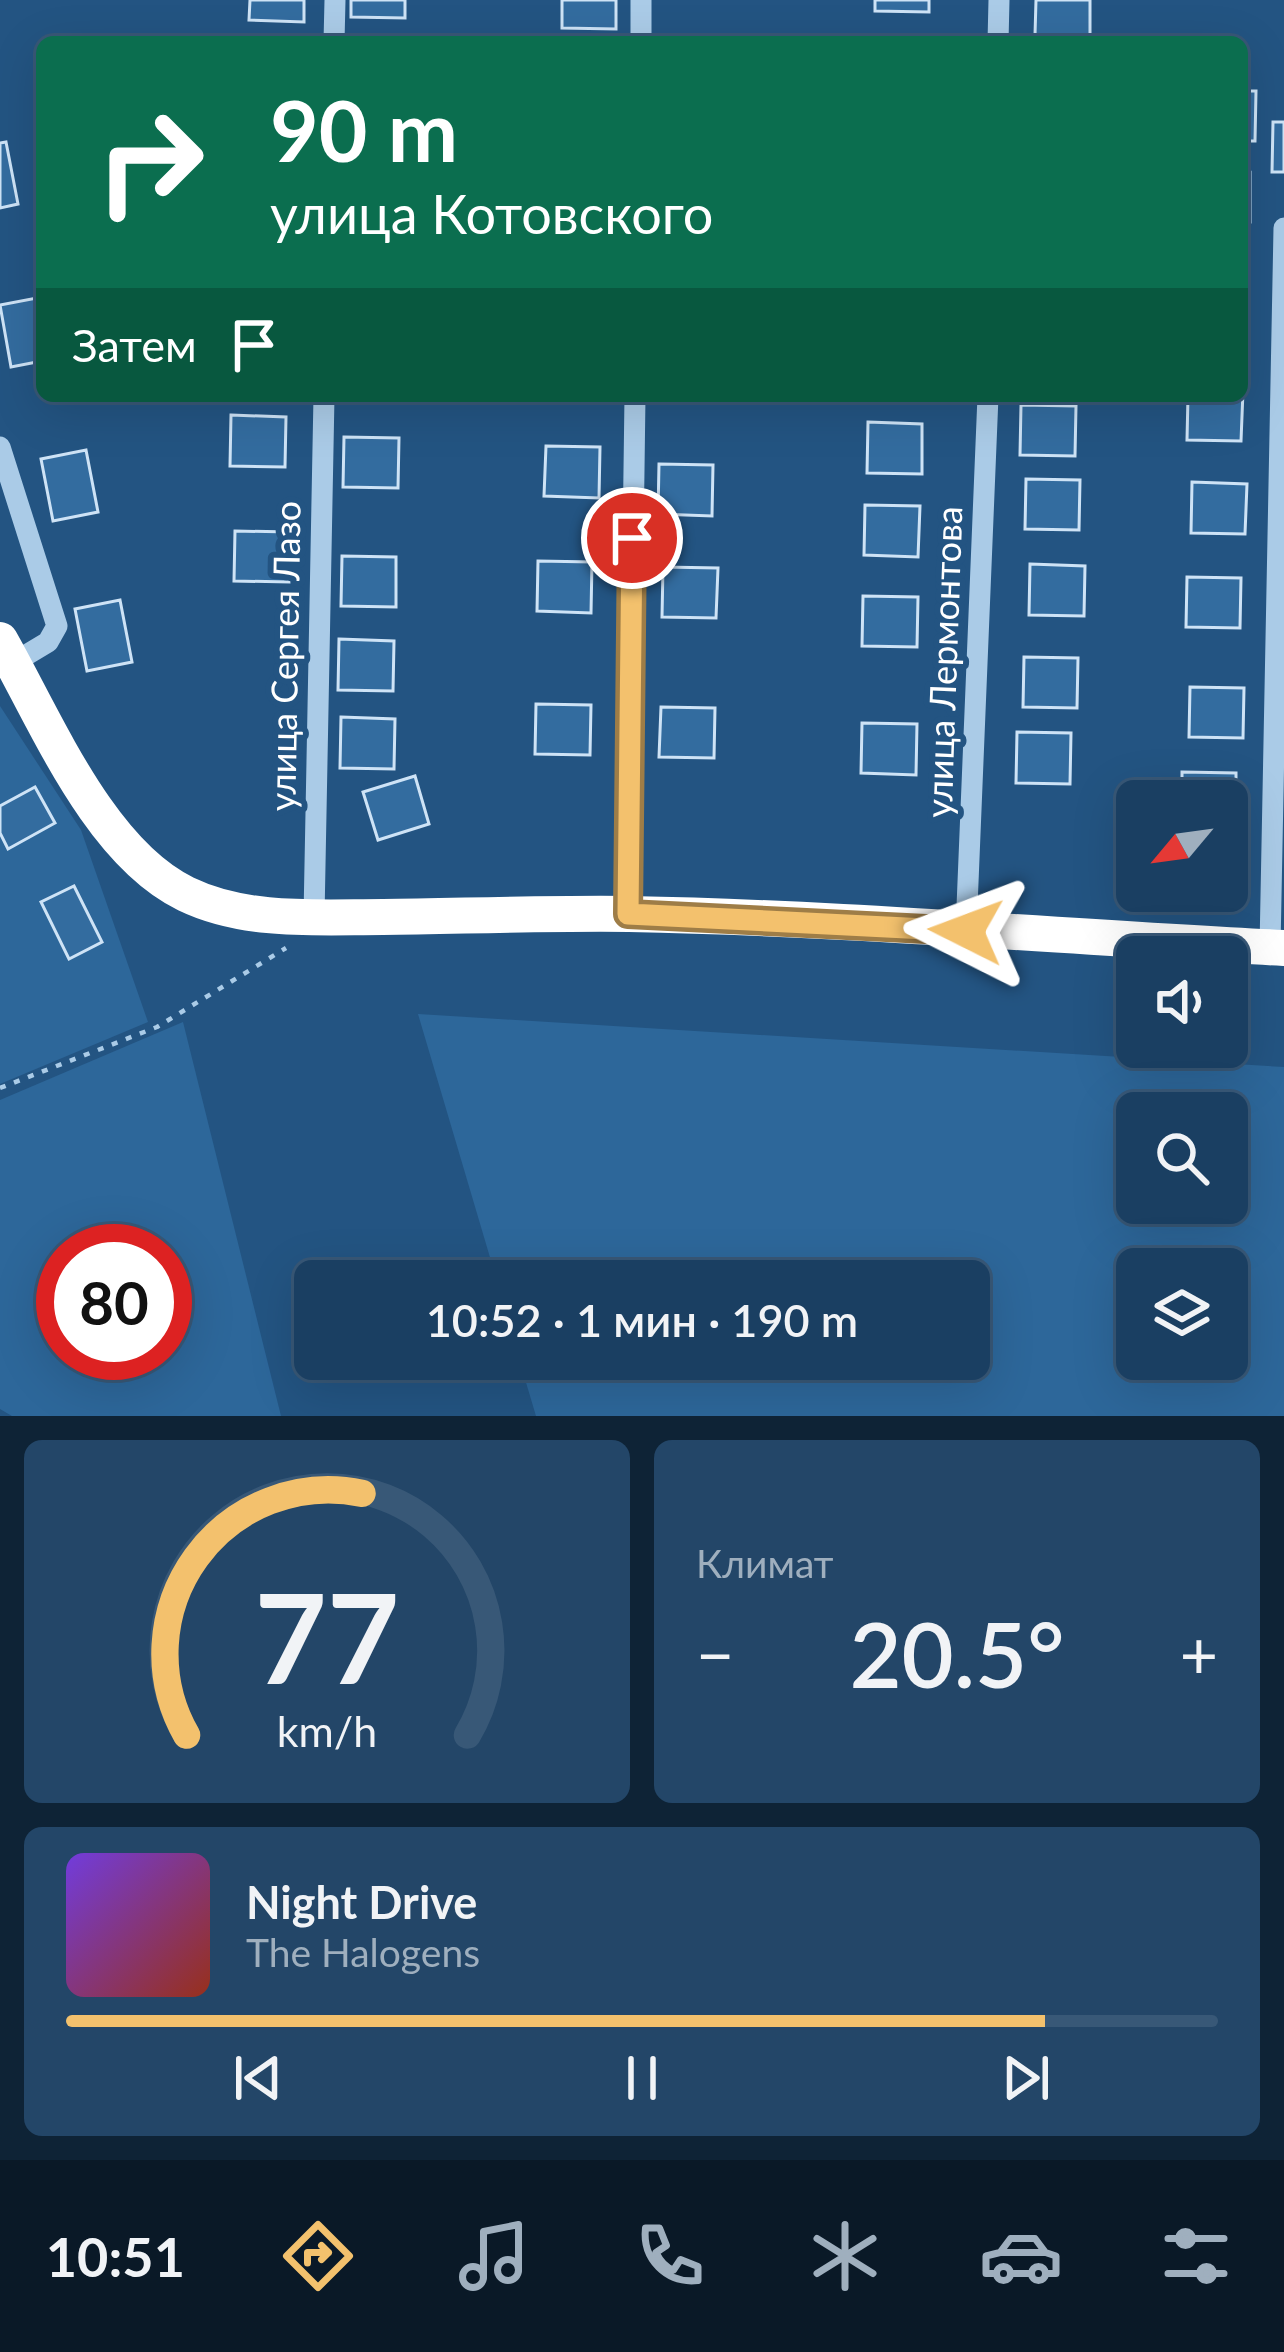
<!DOCTYPE html>
<html lang="ru">
<head>
<meta charset="utf-8">
<style>
  :root { --surface:#1a3f62; --page:#234668; --text:#f1f3f6; --muted:#9fafbe; --line:#385877; --accent:#f3c16d }
  body { margin:0; font-family:Lato,sans-serif; background:var(--page); color:var(--text); height:100vh; display:flex; flex-direction:column; font-size:45px; white-space:nowrap }
  * { box-sizing:border-box; margin:0 }
  p { font-size:39px; color:var(--muted) }
  .icon { flex:none; width:66px; height:66px; fill:none; stroke:currentColor; stroke-width:2; stroke-linecap:round; stroke-linejoin:round }
  .map { position:relative; height:1416px; overflow:hidden }
  .details { display:flex; flex-direction:column; gap:24px; padding:24px; background:#0e2336; flex:1 }
  .details>* { flex:none }
  .guide { position:absolute; left:36px; top:36px; width:1212px; height:366px; border-radius:18px; box-shadow:0 12px 48px #0002,0 0 0 3px var(--line); background:#0b6e4f; color:#fff; overflow:hidden }
  .needle { width:78px; rotate:241deg }
  .buttons { position:absolute; left:1116px; top:780px; display:grid; gap:24px }
  .buttons a { display:grid; place-items:center; width:132px; height:132px; border-radius:18px; background:var(--surface); box-shadow:0 12px 48px #0002,0 0 0 3px var(--line); font-size:60px }
  .speed { position:absolute; left:36px; top:1224px; display:flex; gap:24px; font-size:60px; font-weight:700; text-align:center }
  .speed>* { display:grid; place-content:center; width:156px; height:156px; border-radius:50%; background:var(--surface); box-shadow:0 12px 48px #0002,0 0 0 3px var(--line); line-height:1 }
  .speed .limit { border:18px solid #d22; background:#fff; color:#111 }
  .pin { position:absolute; display:grid; place-items:center; width:102px; height:102px; color:#fff; margin:-51px; border:6px solid #fff; border-radius:50%; box-shadow:0 3px 12px #0007 }
  .me { position:absolute; width:132px; margin:-66px; rotate:273deg; stroke-linejoin:round; filter:drop-shadow(0 0 9px #0008) }
  .turn { display:flex; align-items:center; gap:42px; height:252px; padding:0 36px; font-size:54px }
  .turn .icon { width:156px; height:156px; stroke-width:2.5 }
  .turn b { display:block; font-size:84px; line-height:102px }
  .then { display:flex; align-items:center; height:114px; padding:0 36px; background:#0003; gap:24px; font-size:45px }
  .big { font-size:90px; font-weight:600; line-height:1.1 }
  .details .tile { flex:1; display:flex; flex-direction:column; justify-content:center; gap:18px; min-width:0; padding:0 42px; border-radius:18px; background:var(--page) }
  .details .dial { align-items:center; gap:0 }
  .dial svg { height:312px; overflow:visible; fill:none; stroke:var(--line); stroke-width:7; stroke-linecap:round; text-anchor:middle }
  .dial text { fill:var(--text); stroke:none }
  .song { display:flex; align-items:center; gap:36px }
  .cover { width:144px; height:144px; border-radius:18px; background:linear-gradient(135deg,hsl(260 70% 55%),hsl(10 70% 35%)) }
  .played { height:12px; border-radius:6px; background:linear-gradient(90deg,var(--accent) 85%,var(--line) 85%) }
  .keys { display:flex; justify-content:space-around; direction:ltr }
  .heat { display:flex; justify-content:space-between; align-items:center; font-size:66px; direction:ltr }
  .details .tiles { flex:1; display:grid; gap:24px; grid-template-columns:1fr 1fr }
  .tile:last-child { grid-column:span 2 }
  .trip { position:absolute; left:294px; top:1260px; width:696px; height:120px; border-radius:18px; background:var(--surface); box-shadow:0 12px 48px #0002,0 0 0 3px var(--line); font-weight:600; line-height:120px; text-align:center }
  .menu { display:flex; height:192px; justify-content:space-around; align-items:center; background:#0a1927; color:var(--muted) }
  .menu .icon { width:84px; height:84px }
  .menu .active { color:var(--accent) }
  .menu b { font-size:54px; color:var(--text) }
  .map>svg:first-child { display:block }
  .green { fill:#2d679a; fill-rule:evenodd }
  .building { fill:#336c9f; stroke:#cee3f6; stroke-width:3 }
  .lines { fill:none; stroke-linecap:round; stroke-linejoin:round }
  .path { stroke:#aacbe7; stroke-width:4.5; stroke-dasharray:6 9; stroke-linecap:butt }
  .minor { stroke:#aacbe7; stroke-width:21 }
  .highway { stroke:#fff; stroke-width:36 }
  .route-casing { stroke:#9e7d47; stroke-width:30 }
  .route { stroke:#f3c16d; stroke-width:21 }
  .labels { text-anchor:middle; stroke-width:12; stroke-linejoin:round; paint-order:stroke }
  .street-label { font-size:36px; fill:#fff; stroke:#235482 }
</style>
</head>
<body>
<div class="map">
<svg width="1284" height="1416" viewBox="0 0 1284 1416">
  <rect width="100%" height="100%" fill="#235482"/>
  <g class="green">
    <polygon points="0,706 81,830 148,1022 0,1084"/>
    <path d="M418,1014L1284,1067V1416H536L519,1359H969V1281H497ZM1137,1113H1227V1203H1137ZM1137,1269H1227V1359H1137Z"/>
    <path d="M183,1022L281,1416H12L0,1409V1100ZM63,1251H165V1353H63Z"/>
  </g>
  <g class="building">
    <polygon points="250,0 304,0 304,22 249,20"/>
    <polygon points="351,0 405,0 405,18 351,17"/>
    <polygon points="562,0 616,0 616,29 562,28"/>
    <polygon points="875,0 929,0 929,12 875,11"/>
    <polygon points="1036,0 1090,0 1090,36 1035,35"/>
    <polygon points="1242,91 1256,91 1255,141 1242,141"/>
    <polygon points="1273,122 1284,122 1284,172 1272,172"/>
    <polygon points="6,142 18,204 0,208 0,143"/>
    <polygon points="1242,171 1250,172 1250,222 1242,222"/>
    <polygon points="42,297 42,361 11,367 0,305"/>
    <polygon points="1243,391 1241,441 1187,440 1188,396 1242,396"/>
    <polygon points="1021,405 1076,406 1075,456 1020,455"/>
    <polygon points="231,415 286,417 285,467 230,466"/>
    <polygon points="868,422 922,424 922,474 867,473"/>
    <polygon points="344,437 399,438 398,488 343,487"/>
    <polygon points="546,446 600,447 599,498 544,496"/>
    <polygon points="86,450 98,512 53,521 41,459"/>
    <polygon points="659,464 713,465 712,516 658,514"/>
    <polygon points="1026,479 1080,480 1079,530 1025,529"/>
    <polygon points="1192,482 1247,484 1245,534 1191,533"/>
    <polygon points="865,505 920,506 918,557 864,555"/>
    <polygon points="235,531 290,532 289,582 234,581"/>
    <polygon points="342,556 396,557 396,607 341,606"/>
    <polygon points="538,561 592,562 591,613 537,611"/>
    <polygon points="1030,564 1085,566 1084,616 1029,615"/>
    <polygon points="663,567 718,568 716,618 662,617"/>
    <polygon points="1187,577 1241,578 1240,628 1186,627"/>
    <polygon points="863,596 918,597 917,647 862,646"/>
    <polygon points="120,600 132,662 87,671 75,609"/>
    <polygon points="339,639 394,641 393,691 338,690"/>
    <polygon points="1024,657 1078,658 1077,708 1023,707"/>
    <polygon points="1190,687 1244,688 1243,738 1189,737"/>
    <polygon points="536,704 591,705 590,755 535,754"/>
    <polygon points="661,707 715,708 714,758 659,757"/>
    <polygon points="341,717 395,719 394,769 340,768"/>
    <polygon points="862,723 917,724 916,775 861,773"/>
    <polygon points="1017,732 1071,733 1070,784 1016,783"/>
    <polygon points="1182,772 1236,773 1236,823 1227,823 1227,801 1182,801"/>
    <polygon points="415,776 429,824 378,840 363,792"/>
    <polygon points="35,787 55,823 8,849 0,833 0,806"/>
    <polygon points="74,886 102,942 69,959 41,902"/>
  </g>
  <g class="lines">
    <polyline class="path" points="0,1088 157,1027 286,948"/>
    <g class="minor">
      <polyline points="334,42 335,0"/>
      <polyline points="641,42 641,0"/>
      <polyline points="998,42 999,0"/>
      <polyline points="0,447 57,626 48,642 13,663"/>
      <polyline points="628,914 635,396"/>
      <polyline points="314,917 324,396"/>
      <polyline points="966,931 988,396"/>
      <polyline points="1270,948 1284,228"/>
    </g>
    <path class="highway" d="M0,640C46,721 99,852 186,894C246,923 318,917 383,917C465,916 547,913 629,914C847,918 1066,937 1284,948"/>
  </g>
  <g class="lines">
    <g class="route-casing">
      <polyline id="route" points="632,538 628,914 966,931"/>
    </g>
    <use href="#route" class="route"/>
  </g>
  <g class="labels">
    <g class="street-label">
      <text transform="translate(285 656) rotate(-89)" y="13">улица Сергея Лазо</text>
      <text transform="translate(944 662) rotate(-88)" y="13">улица Лермонтова</text>
    </g>
  </g>
</svg>
<div class="buttons">
<a><svg class="needle" viewBox="-14 -14 28 28"><path d="M0-13l5 13h-10z" fill="#e53935"/><path d="M0 13l5-13h-10z" fill="#9fafbe"/></svg></a>
<a><svg class="icon" aria-label="sound" viewBox="0 0 24 24"><path d="M4 9h4l5-4v14l-5-4H4zM17 9q2 3 0 6"/></svg></a>
<a><svg class="icon" aria-label="search" viewBox="0 0 24 24"><circle cx="10" cy="10" r="6"/><path d="M15 15l6 6"/></svg></a>
<a><svg class="icon" aria-label="layers" viewBox="0 0 24 24"><path d="M12 4l9 5-9 5-9-5zM3 14l9 5 9-5"/></svg></a>
</div>
<div class="speed"><div class="limit">80</div></div>
<div class="pin" style="left:632px;top:538px;background:#d93025"><svg class="icon" aria-label="arrive" viewBox="0 0 24 24"><path d="M6 21V4h12l-3 4 3 4H6"/></svg></div>
<svg class="me" style="left:966px;top:931px" viewBox="-20 -20 40 40"><path d="M0-17L14 15 0 8-14 15z" fill="#f3c16d" stroke="#fff" stroke-width="4"/></svg>
<div class="trip">10:52 · 1 мин · 190 m</div>
<div class="guide">
<div class="turn"><svg class="icon" aria-label="right" viewBox="0 0 24 24"><path d="M7 20v-9h11M14 6l5 5-5 5"/></svg><div><b>90 m</b>улица Котовского</div></div>
<div class="then">Затем<svg class="icon" aria-label="arrive" viewBox="0 0 24 24"><path d="M6 21V4h12l-3 4 3 4H6"/></svg></div>
</div>
</div>
<section class="details">
<div class="tiles">
<div class="tile dial"><svg viewBox="0 0 100 80">
<path d="M14 69A42 42 0 1 1 86 69"/>
<path d="M14 69A42 42 0 0 1 59 7" stroke="#f3c16d"/>
<text x="50" y="56" font-size="32" font-weight="700">77</text>
<text x="50" y="72" font-size="11">km/h</text>
</svg></div>
<div class="tile"><p>Климат</p>
<div class="heat"><a>−</a><b class="big">20.5°</b><a>+</a></div>
</div>
<div class="tile">
<div class="song"><i class="cover"></i><div><b>Night Drive</b><p>The Halogens</p></div></div>
<div class="played"></div>
<div class="keys"><svg class="icon" aria-label="previous" viewBox="0 0 24 24"><path d="M18 5L8 12l10 7zM5 5v14"/></svg><svg class="icon" aria-label="pause" viewBox="0 0 24 24"><path d="M8 5v14M16 5v14"/></svg><svg class="icon" aria-label="next" viewBox="0 0 24 24"><path d="M6 5l10 7-10 7zM19 5v14"/></svg></div>
</div>
</div>
</section>
<nav class="menu">
<b>10:51</b>
<svg class="icon active" aria-label="directions" viewBox="0 0 24 24"><path d="M12 3l9 9-9 9-9-9zM9 14v-3h6M13 9l2 2-2 2"/></svg>
<svg class="icon" aria-label="music" viewBox="0 0 24 24"><path d="M9 18V5l10-2v13"/><circle cx="6" cy="18" r="3"/><circle cx="16" cy="16" r="3"/></svg>
<svg class="icon" aria-label="phone" viewBox="0 0 24 24"><path d="M5 4h4l2 5-3 2q2 4 5 5l2-3 5 2v4C11 20 4 13 5 4z"/></svg>
<svg class="icon" aria-label="climate" viewBox="0 0 24 24"><path d="M12 3v18M4 7l16 10M4 17L20 7"/></svg>
<svg class="icon" aria-label="car" viewBox="0 0 24 24"><path d="M5 17H2v-5l4-1 3-4h7l3 4 3 1v5h-3M9 17h6M6 11h13"/><circle cx="7" cy="17" r="2"/><circle cx="17" cy="17" r="2"/></svg>
<svg class="icon" aria-label="filters" viewBox="0 0 24 24"><path d="M4 7h16M4 17h16"/><circle cx="9" cy="7" r="2"/><circle cx="15" cy="17" r="2"/></svg>
</nav>
</body>
</html>
